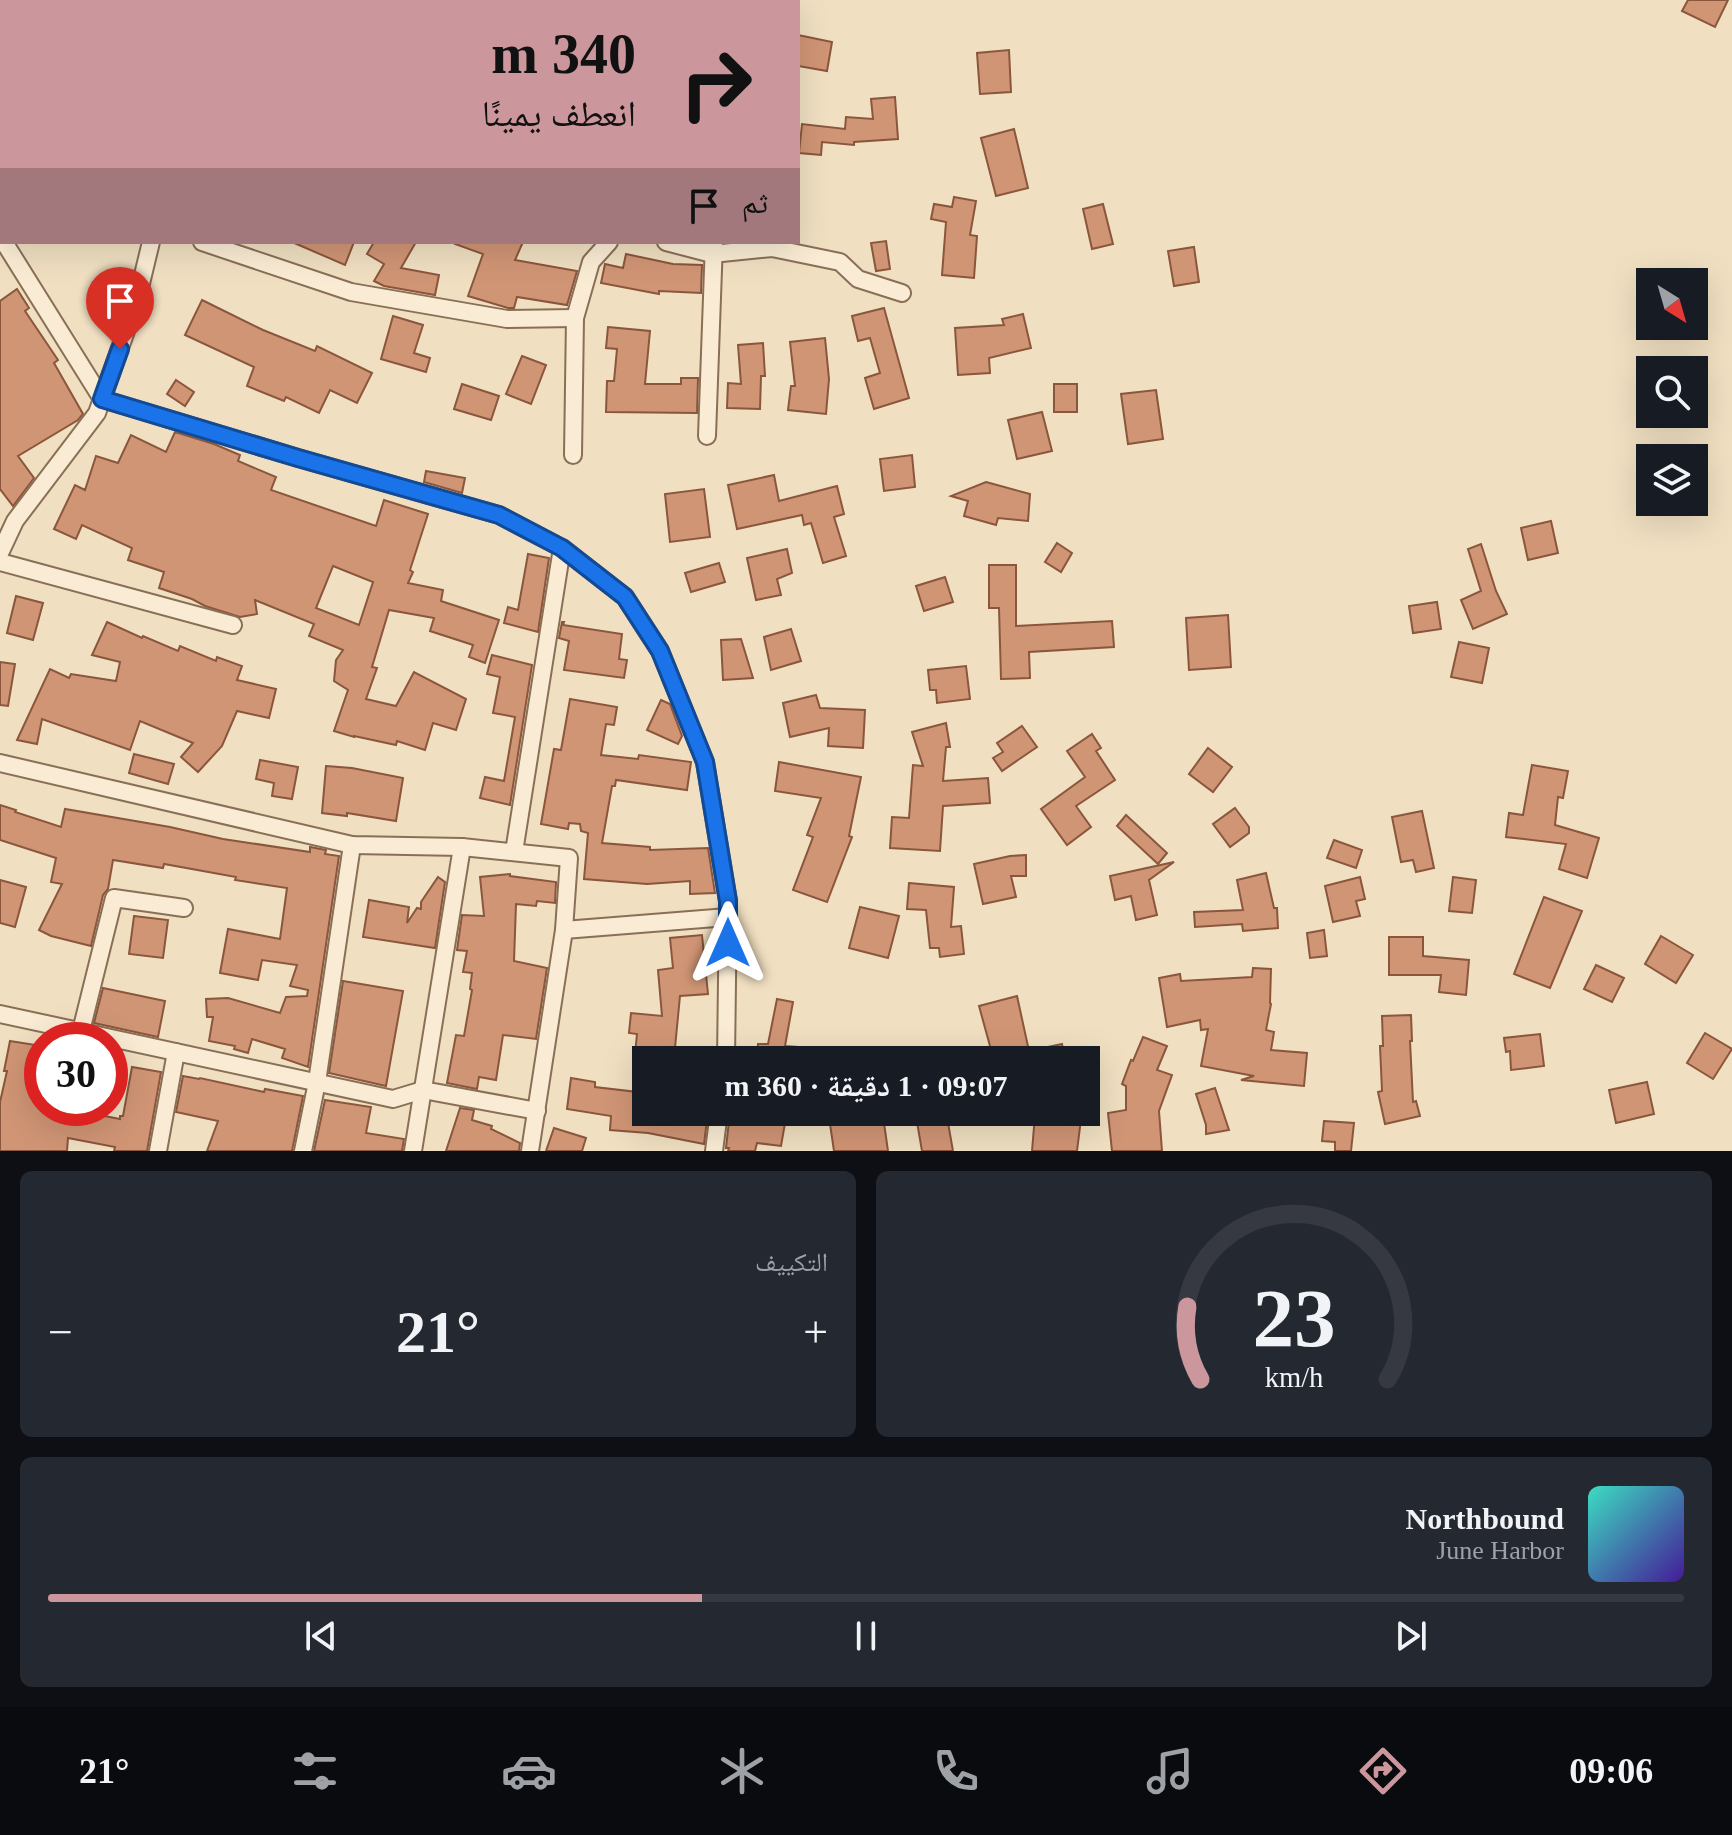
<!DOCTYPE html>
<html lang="ar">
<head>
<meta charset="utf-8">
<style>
  :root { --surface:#171b24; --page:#242831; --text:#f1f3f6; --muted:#9ea1a6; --line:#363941; --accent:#cb969c }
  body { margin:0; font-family:"Times New Roman","Noto Naskh Arabic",serif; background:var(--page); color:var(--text); direction:rtl; height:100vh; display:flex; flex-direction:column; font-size:30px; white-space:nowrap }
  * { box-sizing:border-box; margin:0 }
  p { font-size:26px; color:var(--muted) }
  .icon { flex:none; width:44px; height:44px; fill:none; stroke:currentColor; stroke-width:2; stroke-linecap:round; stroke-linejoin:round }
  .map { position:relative; height:1151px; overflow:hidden; direction:ltr }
  .sheet { display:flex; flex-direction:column; gap:20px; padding:20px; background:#0d0f14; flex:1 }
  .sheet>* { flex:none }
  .hud { position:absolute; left:0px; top:0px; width:800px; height:244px; box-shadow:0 8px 32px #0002; direction:rtl; background:#cb969c; color:#111; overflow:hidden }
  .needle { width:52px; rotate:143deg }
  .controls { position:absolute; left:1636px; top:268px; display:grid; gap:16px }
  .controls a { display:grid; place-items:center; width:72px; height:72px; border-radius:0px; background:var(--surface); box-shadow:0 8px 32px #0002; font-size:40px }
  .speed { position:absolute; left:24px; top:1022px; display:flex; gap:16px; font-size:40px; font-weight:700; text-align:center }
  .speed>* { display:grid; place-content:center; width:104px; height:104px; border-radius:50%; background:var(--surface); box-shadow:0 8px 32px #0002; line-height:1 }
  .speed .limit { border:12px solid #d22; background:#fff; color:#111 }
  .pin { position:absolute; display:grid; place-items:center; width:68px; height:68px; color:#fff; margin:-82px -34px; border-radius:50% 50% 50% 0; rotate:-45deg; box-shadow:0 0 8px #0007 }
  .pin .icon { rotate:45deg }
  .me { position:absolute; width:88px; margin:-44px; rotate:0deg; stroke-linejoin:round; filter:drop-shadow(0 0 6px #0008) }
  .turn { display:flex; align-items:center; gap:28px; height:168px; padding:0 32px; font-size:36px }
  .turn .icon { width:104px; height:104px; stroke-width:2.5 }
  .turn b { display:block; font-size:56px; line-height:68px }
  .then { display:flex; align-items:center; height:76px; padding:0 32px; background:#0003; gap:16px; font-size:30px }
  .big { font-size:60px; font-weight:700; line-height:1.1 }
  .sheet .widget { flex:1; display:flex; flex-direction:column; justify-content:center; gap:12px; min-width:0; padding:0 28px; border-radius:12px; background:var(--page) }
  .sheet .dial { align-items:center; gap:0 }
  .dial svg { height:208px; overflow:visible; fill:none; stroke:var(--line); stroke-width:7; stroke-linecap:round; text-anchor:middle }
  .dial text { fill:var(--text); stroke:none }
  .song { display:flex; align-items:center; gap:24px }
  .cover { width:96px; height:96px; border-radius:12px; background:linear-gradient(135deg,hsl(170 70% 55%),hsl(260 70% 35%)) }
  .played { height:8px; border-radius:4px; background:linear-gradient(90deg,var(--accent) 40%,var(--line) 40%) }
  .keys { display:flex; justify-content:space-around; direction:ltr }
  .heat { display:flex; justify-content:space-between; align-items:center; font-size:44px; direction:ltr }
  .sheet .tiles { flex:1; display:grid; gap:20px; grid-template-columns:1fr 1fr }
  .widget:last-child { grid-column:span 2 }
  .trip { position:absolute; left:632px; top:1046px; width:468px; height:80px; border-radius:0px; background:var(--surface); box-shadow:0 8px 32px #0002; font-weight:700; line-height:80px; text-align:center; direction:rtl }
  .menu { display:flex; height:128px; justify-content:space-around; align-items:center; background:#090b0e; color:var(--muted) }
  .menu .icon { width:56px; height:56px }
  .menu .active { color:var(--accent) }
  .menu b { font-size:36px; color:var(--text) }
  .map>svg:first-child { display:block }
  .building { fill:#d09575; stroke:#8a563c; stroke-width:2; fill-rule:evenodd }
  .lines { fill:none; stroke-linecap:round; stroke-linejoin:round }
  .street-casing { stroke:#8a6f57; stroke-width:20 }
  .street { stroke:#faecd4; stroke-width:16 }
  .route-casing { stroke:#114b97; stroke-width:20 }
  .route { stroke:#1a73e8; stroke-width:14 }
</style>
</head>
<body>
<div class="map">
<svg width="1732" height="1151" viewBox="0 0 1732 1151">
  <rect width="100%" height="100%" fill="#f0dfc1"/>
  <g class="building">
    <polygon points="1688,0 1728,0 1715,27 1682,11"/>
    <polygon points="798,35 832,42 827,71 798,66"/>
    <polygon points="1009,50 1011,92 980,94 977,53"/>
    <polygon points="895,97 898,139 854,142 854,145 822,142 821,155 799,153 802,124 845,129 846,117 873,119 871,99"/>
    <polygon points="1014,129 1028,188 996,196 981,138"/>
    <polygon points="954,197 976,201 970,235 977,236 974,278 942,275 946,222 931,219 934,204 952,207"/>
    <polygon points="1103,204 1113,244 1092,249 1083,209"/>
    <polygon points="886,241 890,269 876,271 871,243"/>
    <polygon points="292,242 354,242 345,265"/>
    <polygon points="374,242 416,242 401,268 439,275 435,295 384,286 374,281 384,264 367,254"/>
    <polygon points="456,242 523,242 515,260 577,271 567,305 517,297 514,308 508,308 468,296 483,254 455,244"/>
    <polygon points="1194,247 1199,282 1174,286 1168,251"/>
    <polygon points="626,254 673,264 702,265 701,293 659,291 659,294 601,283 605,264 623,268"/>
    <polygon points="17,289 29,308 25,311 58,360 54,363 83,414 78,420 18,456 34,478 13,506 0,489 0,301"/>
    <polygon points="202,300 263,330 315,351 317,346 372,373 357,403 330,390 319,413 286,397 284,401 247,386 254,367 185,335"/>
    <polygon points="884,308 909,398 874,409 865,378 880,373 870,338 858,341 852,316"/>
    <polygon points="1023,314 1031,348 989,358 990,373 958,375 955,328 1004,325 1002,319"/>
    <polygon points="393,316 423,325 414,353 430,358 426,372 381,359"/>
    <polygon points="608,327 650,331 645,384 681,384 681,378 698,378 697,413 606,412 607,381 614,381 617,349 606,348"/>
    <polygon points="825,338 829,379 826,414 788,410 791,386 795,386 790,342"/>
    <polygon points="763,343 765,376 761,376 760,409 727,408 728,383 741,384 738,345"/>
    <polygon points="522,356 546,365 531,404 506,394"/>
    <polygon points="176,380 194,392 185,406 167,394"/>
    <polygon points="462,384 499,396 491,420 454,409"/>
    <rect x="1054" y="384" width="23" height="28"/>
    <polygon points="1156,390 1163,439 1128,444 1121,394"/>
    <polygon points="1042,412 1052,451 1017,459 1008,420"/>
    <path d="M175,432L214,444L240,455L238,461L276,477L271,490L376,526L384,500L428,514L410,570L413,572L408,583L443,590L441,601L499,620L485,663L469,657L473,645L430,631L434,618L389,610L372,667L377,668L366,699L396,706L414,672L466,699L456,730L433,723L425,750L397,741L396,745L354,736V737L334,731L348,690L334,681L336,660L343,650L309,636L314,624L255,600L257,614L240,617L205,606L192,599L159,588L164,572L128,560L132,548L82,525L76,539L54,529L75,485L85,490L96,456L118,463L131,435L166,452ZM333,566L373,582L359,625L316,608Z"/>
    <polygon points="912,455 915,487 884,491 880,459"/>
    <polygon points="426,471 465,478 462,493 424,482"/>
    <polygon points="774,475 779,501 837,486 844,514 834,517 846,556 823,563 811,523 804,525 802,515 737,529 728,485"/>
    <polygon points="986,482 1030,494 1028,521 998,518 996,525 964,516 968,501 951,496"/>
    <polygon points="704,489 710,537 670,542 665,494"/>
    <polygon points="1551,521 1558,553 1528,560 1521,528"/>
    <polygon points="1057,543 1072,553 1061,572 1045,562"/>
    <polygon points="1481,544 1496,591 1507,614 1473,629 1461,600 1481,591 1468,549"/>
    <polygon points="787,549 792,573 777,579 781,595 756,600 747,558"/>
    <polygon points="528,554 549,558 538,632 504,623 508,607 518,610"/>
    <polygon points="719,563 725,582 691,592 685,573"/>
    <polygon points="989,565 1016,565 1016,626 1112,621 1114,647 1029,652 1030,678 1001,679 999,608 989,608"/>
    <polygon points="945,577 953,602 924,611 916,586"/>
    <polygon points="16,596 43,603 33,640 7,633"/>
    <polygon points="1437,602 1441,629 1413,633 1409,606"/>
    <polygon points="1228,615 1231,667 1189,670 1186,618"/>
    <polygon points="107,622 142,638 143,636 178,651 180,646 216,661 217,657 242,666 237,680 276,689 269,718 237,711 222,746 198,772 181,757 193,743 140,721 130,750 42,719 37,744 17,740 50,669 69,678 71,674 116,681 120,662 92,655"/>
    <polygon points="562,622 564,622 563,625 622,634 619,659 627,660 624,678 564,670 569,641 559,638"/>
    <polygon points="791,629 801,661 771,670 764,637"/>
    <polygon points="741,639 753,678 723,680 721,640"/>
    <polygon points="1459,642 1489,648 1482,683 1451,677"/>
    <polygon points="492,655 532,665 510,805 480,798 485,777 504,781 515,717 493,713 500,677 487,674"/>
    <polygon points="0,662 15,664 8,706 0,705"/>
    <polygon points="966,666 970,699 937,703 936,690 930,690 928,670"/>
    <polygon points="816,695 820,708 865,710 863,748 828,746 829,728 790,737 783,703"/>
    <polygon points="570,699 617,707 614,725 606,724 601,755 638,759 639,755 691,762 687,790 616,780 615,786 612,786 602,843 650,847 650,850 708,848 715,893 690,894 690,881 647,884 584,879 588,833 581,831 580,824 569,823 568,829 541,824 554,749 561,750"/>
    <polygon points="661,700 670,704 682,736 678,744 647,730"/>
    <polygon points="946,723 950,747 946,747 943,781 988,778 990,803 943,806 940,851 890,848 892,817 909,818 913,765 923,766 912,732"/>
    <polygon points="1022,726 1037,747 1002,771 993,758 1003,752 997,743"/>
    <polygon points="1092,734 1101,748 1096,751 1115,780 1076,806 1091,827 1067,845 1041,809 1085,777 1067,751"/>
    <polygon points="1208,748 1232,767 1213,792 1189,774"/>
    <polygon points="134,754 174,764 168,784 129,773"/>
    <polygon points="260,760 298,767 292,799 272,796 274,783 256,779"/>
    <polygon points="779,762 861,777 849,836 852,837 827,902 793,890 813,837 807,835 821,798 775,791"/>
    <polygon points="1532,765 1568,771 1563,798 1558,797 1555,825 1599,838 1587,878 1559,869 1566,844 1506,837 1509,813 1523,815"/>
    <polygon points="326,766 352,768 403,778 396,821 347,813 347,816 322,813"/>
    <polygon points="0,805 16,810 15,812 61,827 65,809 170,827 223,839 310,852 310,847 326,850 325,854 339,856 308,1067 282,1058 285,1049 252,1039 248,1053 234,1049 235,1046 209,1041 213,1017 207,1017 206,999 228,998 280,1013 286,997 307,996 308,990 290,986 297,965 262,960 258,980 220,973 228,929 280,939 287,888 235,880 236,877 164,864 163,868 113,860 108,889 103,895 91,946 51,936 39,930 62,884 51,882 56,858 0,840"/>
    <polygon points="1235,808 1249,827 1249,833 1230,847 1213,824"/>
    <polygon points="1422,811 1434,868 1416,872 1413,860 1401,862 1392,817"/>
    <polygon points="1126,815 1167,853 1158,864 1117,826"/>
    <polygon points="1334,840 1362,850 1356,868 1327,858"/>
    <polygon points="1026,855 1026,876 1011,876 1016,897 983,904 974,864 1010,856"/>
    <polygon points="1174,862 1149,880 1157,915 1136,920 1131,896 1115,900 1110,876"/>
    <polygon points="1266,873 1274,908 1277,908 1278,928 1243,931 1242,924 1195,927 1194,912 1243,910 1237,880"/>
    <polygon points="510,874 510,876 556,882 555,903 537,901 536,906 516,904 514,961 547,968 536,1039 503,1035 496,1080 479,1077 477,1089 447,1083 456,1035 464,1036 472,990 470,989 472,973 463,972 467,951 457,950 462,915 484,916 480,877"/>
    <polygon points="438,877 445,882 435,948 363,937 369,900 409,907 407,923 417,908 421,909 421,902"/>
    <polygon points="1360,877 1365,899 1356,901 1360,916 1333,922 1325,886"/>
    <polygon points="1453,877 1476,880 1472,913 1449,911"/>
    <polygon points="0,880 26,887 15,927 0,923"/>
    <polygon points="909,883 954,887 951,927 961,926 964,954 940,957 939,948 930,948 926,910 907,909"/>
    <polygon points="1544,897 1582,911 1550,988 1514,974"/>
    <polygon points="860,907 899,916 888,958 849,948"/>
    <polygon points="134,916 168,920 163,958 129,954"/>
    <polygon points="1324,930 1327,956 1310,958 1307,933"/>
    <polygon points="702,935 708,994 680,996 674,1058 635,1054 637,1034 629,1033 631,1013 662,1016 658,970 673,968 670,938"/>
    <polygon points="1661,936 1693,955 1676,983 1645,964"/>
    <polygon points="1389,937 1423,937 1423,956 1469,960 1466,995 1439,992 1441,975 1389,975"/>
    <polygon points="1596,965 1624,978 1612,1002 1584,989"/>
    <polygon points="1253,968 1271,969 1270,1003 1271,1004 1266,1030 1274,1032 1271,1050 1307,1053 1304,1086 1241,1080 1254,1076 1201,1066 1208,1029 1201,1030 1200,1020 1167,1027 1159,978 1180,974 1181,981 1252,977"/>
    <polygon points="343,981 403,991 386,1086 329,1073"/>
    <polygon points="103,988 165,1001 158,1037 94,1023"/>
    <polygon points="1017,996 1029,1051 1062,1044 1065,1060 1002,1060 1001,1055 993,1057 979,1006"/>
    <polygon points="777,999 793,1002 785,1046 826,1049 826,1060 757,1060 758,1044 768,1044"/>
    <polygon points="1411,1015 1412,1041 1410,1041 1413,1102 1416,1101 1420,1116 1385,1124 1378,1092 1382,1091 1380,1046 1383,1046 1382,1016"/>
    <polygon points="1705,1033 1732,1049 1713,1079 1687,1063"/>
    <polygon points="1540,1034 1544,1066 1511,1070 1510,1051 1506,1052 1504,1038"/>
    <polygon points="1143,1037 1167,1046 1157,1070 1172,1075 1159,1111 1162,1151 1112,1151 1108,1113 1126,1110 1126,1086 1122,1084 1131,1060 1133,1061"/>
    <polygon points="10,1041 42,1046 42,1108 64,1108 120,1119 120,1116 123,1116 132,1067 161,1072 147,1151 114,1151 115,1147 68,1138 67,1151 0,1151 0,1102 7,1071 4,1071"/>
    <polygon points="183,1076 199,1079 200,1078 264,1092 265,1089 303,1096 292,1151 207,1151 218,1121 176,1112"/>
    <polygon points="571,1078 595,1082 595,1087 646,1093 646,1112 708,1112 704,1144 648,1133 610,1130 611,1116 567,1109"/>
    <polygon points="1647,1082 1654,1114 1616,1123 1609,1090"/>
    <polygon points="1215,1088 1229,1130 1206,1134 1206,1125 1196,1094"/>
    <polygon points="325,1100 371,1107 366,1133 404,1139 402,1151 314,1151"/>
    <polygon points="460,1108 474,1110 472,1120 492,1126 491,1129 520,1143 519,1151 446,1151"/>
    <polygon points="730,1112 787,1112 781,1146 757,1143 755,1151 728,1151 729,1148 726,1148"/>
    <polygon points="1035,1115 1081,1119 1077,1151 1032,1151"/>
    <polygon points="883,1116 888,1151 834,1151 830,1124"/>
    <polygon points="947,1117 953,1151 922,1151 917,1122"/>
    <polygon points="1324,1121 1354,1123 1351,1151 1335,1151 1335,1142 1322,1141"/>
    <polygon points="554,1128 586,1138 582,1151 546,1151"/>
  </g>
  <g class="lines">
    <g class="street-casing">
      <g id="street">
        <polyline points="500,0 506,2"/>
        <polyline points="39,2 40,0"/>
        <polyline points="236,2 237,0"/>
        <polyline points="764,2 766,0"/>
        <polyline points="0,98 2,99"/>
        <polyline points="4,242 102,399 298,458 499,515 562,548 625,597 660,651 705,762 728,901 726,1060"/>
        <polyline points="202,242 351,292 507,319 575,318"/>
        <polyline points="666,242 712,254 772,248 840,262 858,279 902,293"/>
        <polyline points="707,436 714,242"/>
        <polyline points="573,455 575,318 591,262 609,242"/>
        <polyline points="0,553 15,521 97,413 137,300 151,242"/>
        <polyline points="0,562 233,625"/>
        <polyline points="0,763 352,845 462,847 569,858 564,930 530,1151"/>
        <polyline points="514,852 562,548"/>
        <polyline points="564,930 728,917"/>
        <polyline points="0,1014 393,1099 423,1090 537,1111"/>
        <polyline points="81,1031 114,898 184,908"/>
        <polyline points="158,1151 176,1052"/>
        <polyline points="303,1151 317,1082 352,845"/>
        <polyline points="413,1151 462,847"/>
        <polyline points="714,1151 719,1112"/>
      </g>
    </g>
    <use href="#street" class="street"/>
  </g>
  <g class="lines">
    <g class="route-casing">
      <polyline id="route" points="120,349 102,399 298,458 499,515 562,548 625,597 660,651 705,762 728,901 728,943"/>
    </g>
    <use href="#route" class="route"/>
  </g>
</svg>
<div class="controls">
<a><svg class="needle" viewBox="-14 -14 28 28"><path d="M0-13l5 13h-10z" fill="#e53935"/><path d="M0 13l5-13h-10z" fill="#9ea1a6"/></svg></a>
<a><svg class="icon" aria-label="search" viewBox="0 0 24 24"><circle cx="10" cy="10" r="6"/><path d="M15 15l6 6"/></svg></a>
<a><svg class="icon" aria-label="layers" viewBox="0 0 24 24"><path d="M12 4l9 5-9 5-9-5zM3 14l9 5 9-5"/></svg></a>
</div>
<div class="speed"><div class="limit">30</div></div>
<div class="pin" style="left:120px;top:349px;background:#d93025"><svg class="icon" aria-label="arrive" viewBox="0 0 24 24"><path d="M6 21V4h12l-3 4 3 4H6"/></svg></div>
<svg class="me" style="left:728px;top:943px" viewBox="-20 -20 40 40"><path d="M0-17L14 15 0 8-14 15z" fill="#1a73e8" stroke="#fff" stroke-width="4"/></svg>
<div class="trip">09:07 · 1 دقيقة · 360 m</div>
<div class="hud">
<div class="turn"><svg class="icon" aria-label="right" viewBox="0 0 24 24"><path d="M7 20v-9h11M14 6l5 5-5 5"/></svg><div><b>340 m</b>انعطف يمينًا</div></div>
<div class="then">ثم<svg class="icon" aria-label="arrive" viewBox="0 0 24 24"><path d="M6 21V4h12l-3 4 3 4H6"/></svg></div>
</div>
</div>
<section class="sheet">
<div class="tiles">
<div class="widget dial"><svg viewBox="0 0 100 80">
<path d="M14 69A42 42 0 1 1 86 69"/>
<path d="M14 69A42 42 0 0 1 9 41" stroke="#cb969c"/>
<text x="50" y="56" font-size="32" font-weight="700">23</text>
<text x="50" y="72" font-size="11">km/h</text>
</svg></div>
<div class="widget"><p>التكييف</p>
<div class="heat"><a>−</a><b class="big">21°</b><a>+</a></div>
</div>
<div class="widget">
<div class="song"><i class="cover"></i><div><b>Northbound</b><p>June Harbor</p></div></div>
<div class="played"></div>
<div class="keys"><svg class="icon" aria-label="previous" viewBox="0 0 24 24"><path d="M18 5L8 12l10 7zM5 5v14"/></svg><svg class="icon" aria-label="pause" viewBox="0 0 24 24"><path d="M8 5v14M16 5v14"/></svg><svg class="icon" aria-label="next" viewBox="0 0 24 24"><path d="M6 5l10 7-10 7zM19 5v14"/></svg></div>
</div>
</div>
</section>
<nav class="menu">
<b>09:06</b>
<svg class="icon active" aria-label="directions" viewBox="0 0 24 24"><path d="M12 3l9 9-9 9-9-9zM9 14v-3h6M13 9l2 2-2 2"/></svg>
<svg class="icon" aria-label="music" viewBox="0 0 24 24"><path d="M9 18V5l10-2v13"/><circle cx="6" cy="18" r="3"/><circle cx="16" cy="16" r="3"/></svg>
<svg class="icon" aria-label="phone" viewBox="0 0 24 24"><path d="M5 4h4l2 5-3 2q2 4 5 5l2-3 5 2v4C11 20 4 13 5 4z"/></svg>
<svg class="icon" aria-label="climate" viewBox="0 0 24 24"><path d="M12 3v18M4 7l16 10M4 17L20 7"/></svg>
<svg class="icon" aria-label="car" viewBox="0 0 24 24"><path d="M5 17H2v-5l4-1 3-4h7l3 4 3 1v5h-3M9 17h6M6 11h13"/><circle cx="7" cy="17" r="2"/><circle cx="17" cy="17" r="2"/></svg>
<svg class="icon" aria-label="filters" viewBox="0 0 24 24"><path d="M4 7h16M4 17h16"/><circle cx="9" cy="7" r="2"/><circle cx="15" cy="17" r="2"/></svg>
<b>21°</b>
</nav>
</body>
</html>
